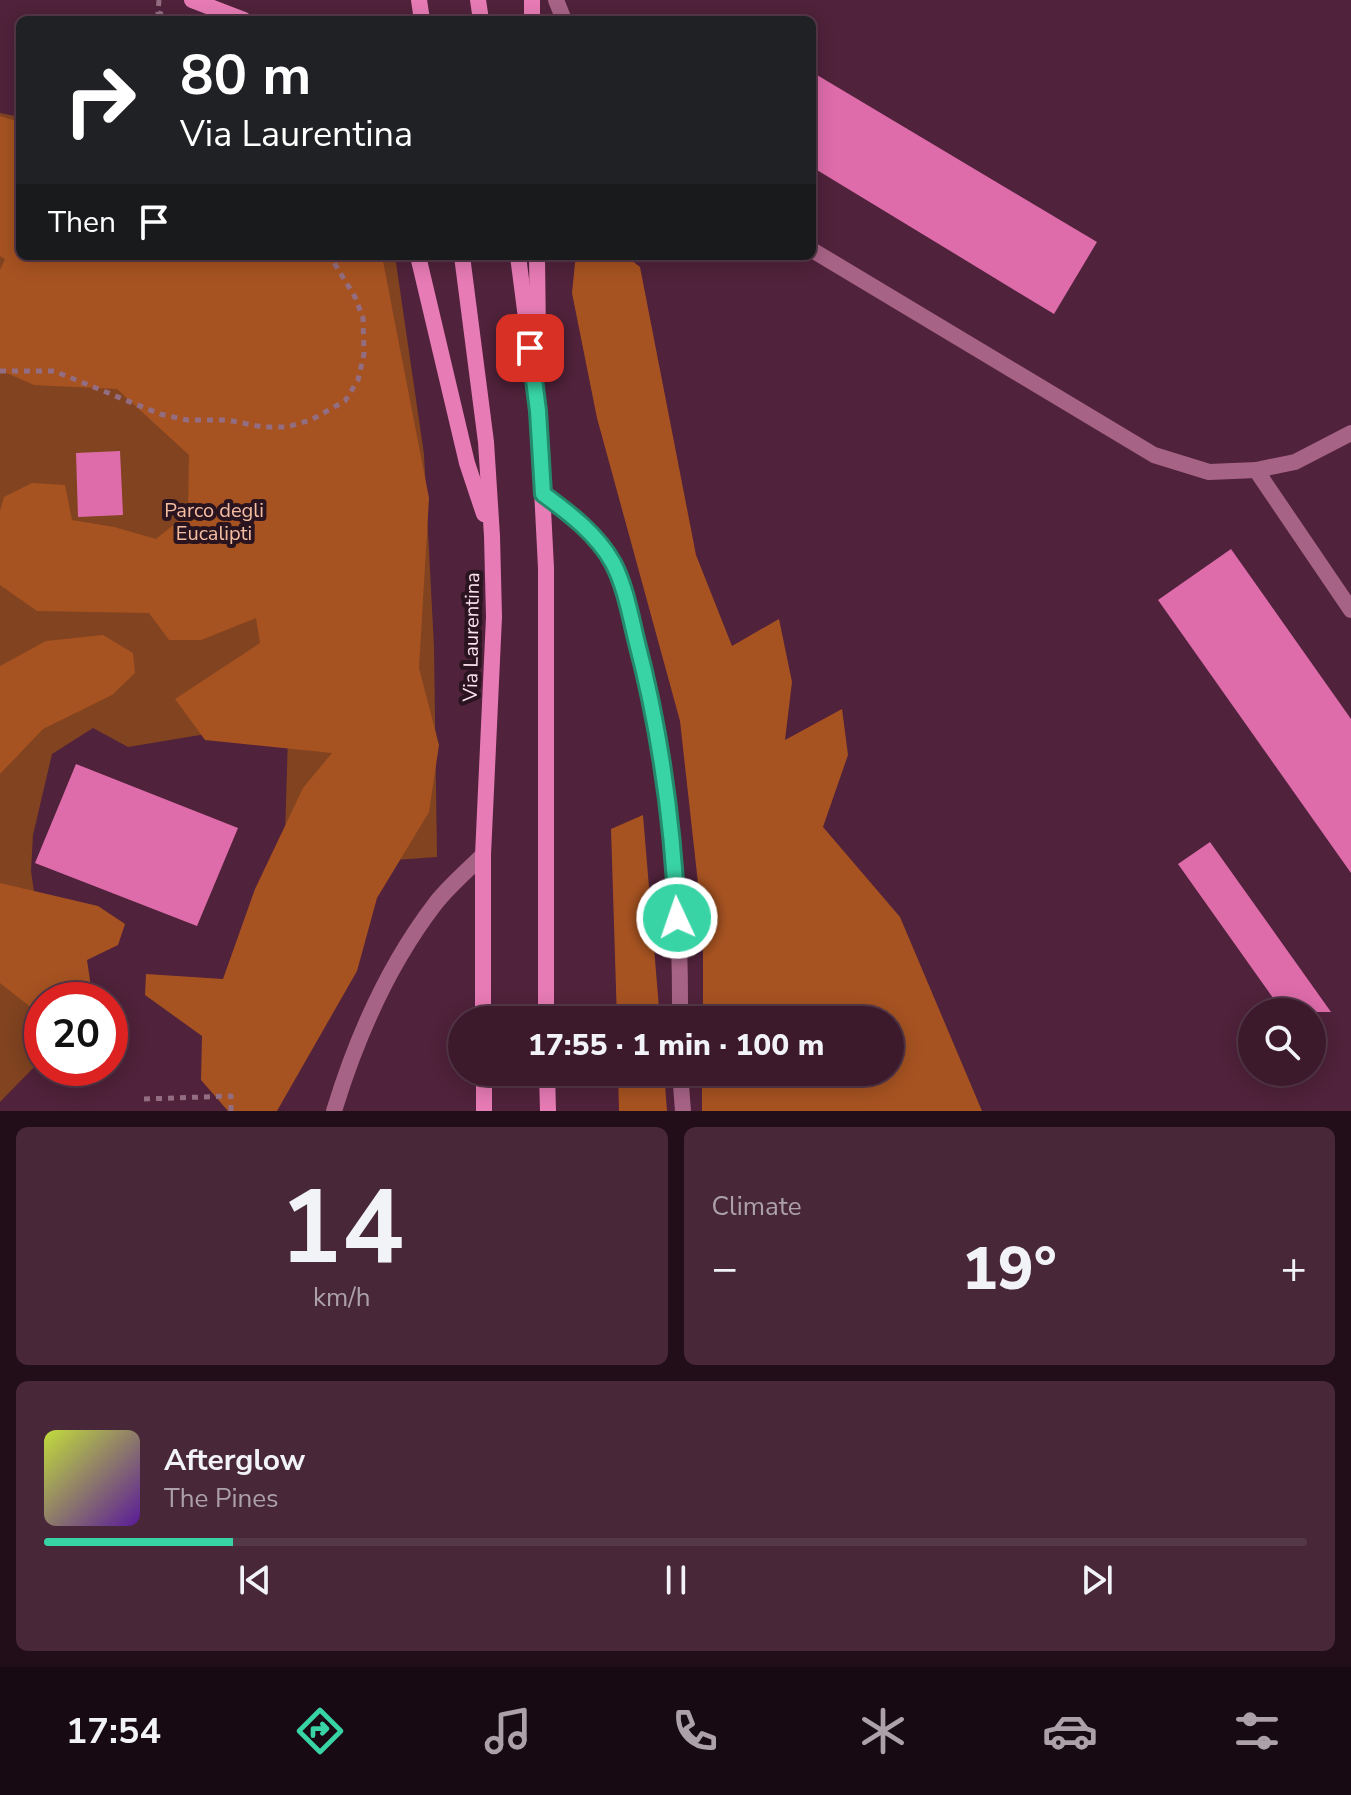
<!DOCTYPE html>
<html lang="en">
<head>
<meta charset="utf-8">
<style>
  :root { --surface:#3c1a2c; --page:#472738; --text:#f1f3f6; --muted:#aca1a9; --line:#553848; --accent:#38d4a6 }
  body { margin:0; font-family:"Nunito Sans",sans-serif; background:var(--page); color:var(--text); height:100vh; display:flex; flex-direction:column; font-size:30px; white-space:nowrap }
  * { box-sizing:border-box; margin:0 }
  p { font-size:26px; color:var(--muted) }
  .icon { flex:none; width:44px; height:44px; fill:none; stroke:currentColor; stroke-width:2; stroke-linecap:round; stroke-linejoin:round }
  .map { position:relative; height:1111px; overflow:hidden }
  .panel { display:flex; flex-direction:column; gap:16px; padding:16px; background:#210e18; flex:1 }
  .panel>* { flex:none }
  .hud { position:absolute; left:16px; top:16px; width:800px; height:244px; border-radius:12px; box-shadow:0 4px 20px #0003,0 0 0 2px var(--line); background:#202124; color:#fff; overflow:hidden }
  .tools { position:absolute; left:1238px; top:998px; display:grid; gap:16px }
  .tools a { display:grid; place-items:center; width:88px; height:88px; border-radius:50%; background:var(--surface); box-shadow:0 4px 20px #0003,0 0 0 2px var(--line); font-size:40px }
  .speed { position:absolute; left:24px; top:982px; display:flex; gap:16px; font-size:40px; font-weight:700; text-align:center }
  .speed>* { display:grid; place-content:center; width:104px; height:104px; border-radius:50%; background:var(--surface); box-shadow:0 4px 20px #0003,0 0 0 2px var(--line); line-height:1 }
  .speed .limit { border:12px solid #d22; background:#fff; color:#111 }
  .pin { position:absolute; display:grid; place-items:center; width:68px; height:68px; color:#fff; margin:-34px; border-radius:16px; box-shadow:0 4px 12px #0006 }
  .me { position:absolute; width:88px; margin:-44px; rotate:357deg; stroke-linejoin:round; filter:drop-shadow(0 0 6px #0008) }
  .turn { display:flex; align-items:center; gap:28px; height:168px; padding:0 32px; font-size:36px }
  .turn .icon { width:104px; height:104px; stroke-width:2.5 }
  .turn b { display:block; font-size:56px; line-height:68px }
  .then { display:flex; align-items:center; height:76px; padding:0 32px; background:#0003; gap:16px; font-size:30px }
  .big { font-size:60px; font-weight:800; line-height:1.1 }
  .panel .card { flex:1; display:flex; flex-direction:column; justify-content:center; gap:12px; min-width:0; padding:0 28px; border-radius:12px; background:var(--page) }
  .panel .dial { align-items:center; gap:0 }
  .dial b { font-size:104px; line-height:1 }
  .song { display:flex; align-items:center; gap:24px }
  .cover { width:96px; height:96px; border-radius:12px; background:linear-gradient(135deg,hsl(70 70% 55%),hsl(270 70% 35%)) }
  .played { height:8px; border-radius:4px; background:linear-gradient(90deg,var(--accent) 15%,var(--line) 15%) }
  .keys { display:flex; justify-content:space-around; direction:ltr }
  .heat { display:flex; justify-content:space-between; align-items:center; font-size:44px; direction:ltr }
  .panel .tiles { flex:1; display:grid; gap:16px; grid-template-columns:1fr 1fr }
  .card:last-child { grid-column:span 2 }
  .trip { position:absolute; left:448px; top:1006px; width:456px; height:80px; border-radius:40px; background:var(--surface); box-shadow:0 4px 20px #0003,0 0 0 2px var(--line); font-weight:800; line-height:80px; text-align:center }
  .tab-bar { display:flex; height:128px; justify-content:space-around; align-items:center; background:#180a12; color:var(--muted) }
  .tab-bar .icon { width:56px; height:56px }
  .tab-bar .selected { color:var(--accent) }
  .tab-bar b { font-size:36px; color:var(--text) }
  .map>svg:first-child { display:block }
  .green { fill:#814320 }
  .forest { fill:#a75321 }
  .building { fill:#de6cab }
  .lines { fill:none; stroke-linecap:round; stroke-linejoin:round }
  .path { stroke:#936d81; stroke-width:5; stroke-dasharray:6 6; stroke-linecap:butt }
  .lane { stroke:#a76386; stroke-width:16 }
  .secondary { stroke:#e77bb5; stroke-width:16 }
  .route-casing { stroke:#248a6c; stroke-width:20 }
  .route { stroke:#38d4a6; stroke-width:14 }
  .labels { text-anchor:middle; stroke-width:8; stroke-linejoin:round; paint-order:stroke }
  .park-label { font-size:20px; fill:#f5bda1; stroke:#29141f }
  .street-label { font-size:20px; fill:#fce3ef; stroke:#29141f }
</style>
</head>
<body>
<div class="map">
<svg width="1351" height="1111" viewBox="0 0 1351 1111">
  <rect width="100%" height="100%" fill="#50223b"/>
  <polygon class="green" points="0,113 20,117 20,256 395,256 424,454 434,647 437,857 284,868 288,736 200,735 128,747 93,728 52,754 33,835 31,871 50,1000 42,1000 42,1059 0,1102"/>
  <g class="forest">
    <polygon points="0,116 20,122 20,256 382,256 429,498 419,668 439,745 429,812 377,898 357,971 277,1111 228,1111 201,1080 202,1036 145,995 146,974 223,979 255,889 303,788 332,753 205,740 175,699 260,643 256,618 201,640 169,640 149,613 37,611 0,585 0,511 4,497 32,483 65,485 72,520 114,527 156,539 188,513 189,455 117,389 34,385 0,370 0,270 5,259 0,256"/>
    <polygon points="580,256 626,256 640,267 696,555 732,646 779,619 792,682 785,740 842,709 848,755 823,827 900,917 982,1111 702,1111 702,1072 890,1072 890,1020 703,1020 703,928 680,721 597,418 572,293 575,263"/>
    <polygon points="103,635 133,653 135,673 112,695 43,729 0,774 0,666 46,641"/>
    <polygon points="643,815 660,1020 617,1020 611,829"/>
    <polygon points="0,883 98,906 125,924 118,945 87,960 91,987 84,1000 42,1000 42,1016 0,983"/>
    <polygon points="618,1072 664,1072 667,1111 619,1111"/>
  </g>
  <g class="building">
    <polygon points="812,72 1097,242 1054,314 812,167"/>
    <polygon points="120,451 123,515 78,517 76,453"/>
    <polygon points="1231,549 1351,719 1351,873 1158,600"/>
    <polygon points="76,764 238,828 197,926 35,863"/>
    <polygon points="1210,842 1331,1012 1283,1012 1178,864"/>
  </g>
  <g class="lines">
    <g class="path">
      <polyline points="159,0 158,13 168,16"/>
      <polyline points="0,371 54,371 160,414 187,420 227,420 263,427 287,427 311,420 345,401 358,380 364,354 363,318 355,297 330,256"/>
      <polyline points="144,1099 231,1096 231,1111"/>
    </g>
    <g class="lane">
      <polyline points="556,0 564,20"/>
      <polyline points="812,250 1154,455 1209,472 1256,470 1295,462 1351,433"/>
      <polyline points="1256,470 1351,610"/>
      <path d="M543,494C569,513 597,534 612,562C626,587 631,617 638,644C669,766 681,894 680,1020"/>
      <polyline points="680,1072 683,1111"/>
      <path d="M334,1111C356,1039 389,964 435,904C449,886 467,871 483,855"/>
    </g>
    <g class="secondary">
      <polyline points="192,0 244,20"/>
      <polyline points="419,0 422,20"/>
      <polyline points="478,0 481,20"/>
      <polyline points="532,0 532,20"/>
      <polyline points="418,256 467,463 484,514"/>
      <polyline points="462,256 486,442 492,536 494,617 483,855 483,1020"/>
      <polyline points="518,256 538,411 546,568 546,1020"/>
      <polyline points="537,256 538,337"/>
      <polyline points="484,1072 484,1111"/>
      <polyline points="547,1072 548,1111"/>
    </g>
  </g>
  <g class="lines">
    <g class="route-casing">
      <path id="route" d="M530,348L538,411L543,494C569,513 597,534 613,563C625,586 630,614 636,639C660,730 673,824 677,918"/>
    </g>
    <use href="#route" class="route"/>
  </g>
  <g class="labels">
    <g class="park-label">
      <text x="214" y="517">Parco degli<tspan x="214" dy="23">Eucalipti</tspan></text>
    </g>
    <g class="street-label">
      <text transform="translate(471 637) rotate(-89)" y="7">Via Laurentina</text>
    </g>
  </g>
</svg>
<div class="tools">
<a><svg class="icon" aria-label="search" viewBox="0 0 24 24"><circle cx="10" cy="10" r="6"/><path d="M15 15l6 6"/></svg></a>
</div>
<div class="speed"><div class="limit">20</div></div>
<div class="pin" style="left:530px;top:348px;background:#d93025"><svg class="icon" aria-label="arrive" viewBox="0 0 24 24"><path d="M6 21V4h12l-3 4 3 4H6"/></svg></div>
<svg class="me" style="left:677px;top:918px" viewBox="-20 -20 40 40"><circle r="17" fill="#38d4a6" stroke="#fff" stroke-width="3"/><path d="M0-11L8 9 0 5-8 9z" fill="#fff"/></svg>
<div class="trip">17:55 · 1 min · 100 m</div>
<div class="hud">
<div class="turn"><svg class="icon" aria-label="right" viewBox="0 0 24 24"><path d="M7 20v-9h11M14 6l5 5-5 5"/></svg><div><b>80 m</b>Via Laurentina</div></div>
<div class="then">Then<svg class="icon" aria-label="arrive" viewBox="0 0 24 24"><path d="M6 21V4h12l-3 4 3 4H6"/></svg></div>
</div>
</div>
<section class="panel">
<div class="tiles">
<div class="card dial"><b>14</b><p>km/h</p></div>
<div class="card"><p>Climate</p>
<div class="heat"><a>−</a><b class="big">19°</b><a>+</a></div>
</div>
<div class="card">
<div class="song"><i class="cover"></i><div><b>Afterglow</b><p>The Pines</p></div></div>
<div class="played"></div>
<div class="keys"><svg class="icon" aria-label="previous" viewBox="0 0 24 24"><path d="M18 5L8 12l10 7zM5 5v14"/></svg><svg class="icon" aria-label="pause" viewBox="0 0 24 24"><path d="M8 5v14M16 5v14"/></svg><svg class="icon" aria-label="next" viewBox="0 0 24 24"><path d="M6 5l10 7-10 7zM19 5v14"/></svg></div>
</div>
</div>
</section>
<nav class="tab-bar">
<b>17:54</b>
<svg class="icon selected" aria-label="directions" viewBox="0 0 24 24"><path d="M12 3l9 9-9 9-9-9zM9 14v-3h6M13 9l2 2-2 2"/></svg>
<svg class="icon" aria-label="music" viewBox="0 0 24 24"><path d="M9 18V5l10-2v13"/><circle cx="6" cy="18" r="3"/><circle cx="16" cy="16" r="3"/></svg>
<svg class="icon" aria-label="phone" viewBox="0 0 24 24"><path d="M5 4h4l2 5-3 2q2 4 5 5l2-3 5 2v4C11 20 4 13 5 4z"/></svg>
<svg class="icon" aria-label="climate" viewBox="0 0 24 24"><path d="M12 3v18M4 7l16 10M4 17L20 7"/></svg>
<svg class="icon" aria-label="car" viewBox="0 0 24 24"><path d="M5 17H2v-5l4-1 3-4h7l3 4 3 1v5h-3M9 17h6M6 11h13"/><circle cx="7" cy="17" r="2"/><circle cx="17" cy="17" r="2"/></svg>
<svg class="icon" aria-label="filters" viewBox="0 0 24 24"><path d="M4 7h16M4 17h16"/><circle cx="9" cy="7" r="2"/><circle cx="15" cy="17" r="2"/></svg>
</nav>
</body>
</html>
